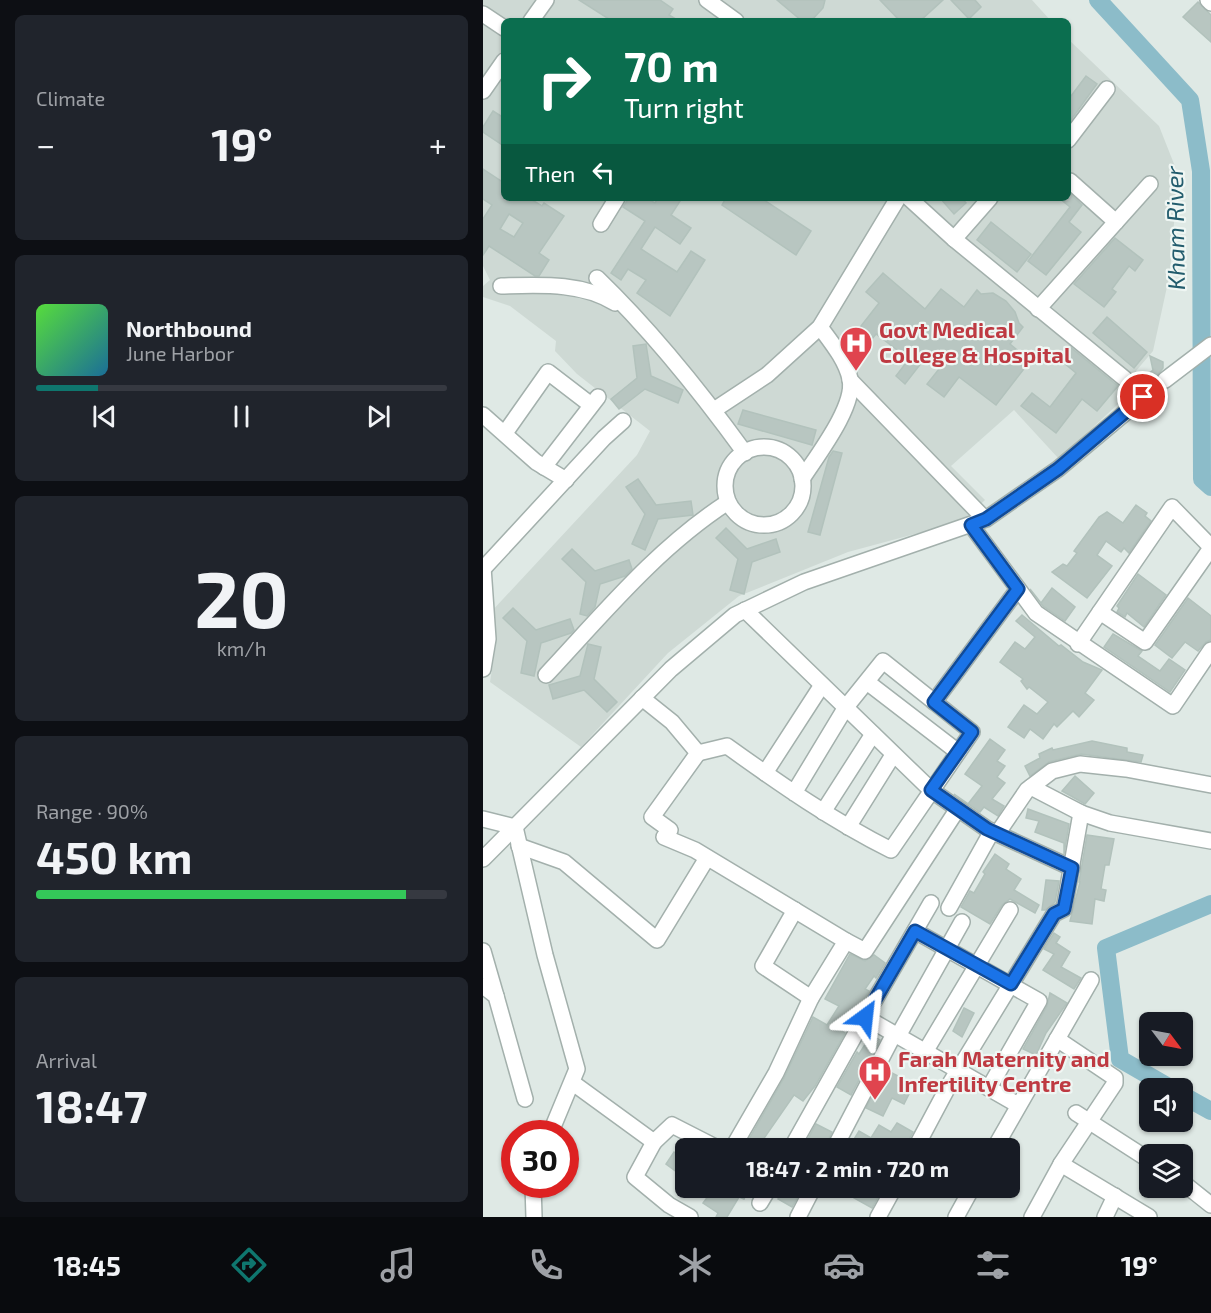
<!DOCTYPE html>
<html lang="en">
<head>
<meta charset="utf-8">
<style>
  :root { --surface:#171b24; --page:#20242c; --text:#f1f3f6; --muted:#9ea1a6; --line:#363941; --accent:#0f766e }
  body { margin:0; font-family:"Exo 2",sans-serif; background:var(--page); color:var(--text); height:100vh; display:flex; flex-direction:column; font-size:22px; white-space:nowrap }
  * { box-sizing:border-box; margin:0 }
  p { font-size:20px; color:var(--muted) }
  .icon { flex:none; width:33px; height:33px; fill:none; stroke:currentColor; stroke-width:2; stroke-linecap:round; stroke-linejoin:round }
  .map { position:relative; flex:1; overflow:hidden }
  .side { display:flex; flex-direction:column; gap:15px; padding:15px; background:#0d0f14; width:483px }
  .side>* { flex:none }
  .top-card { position:absolute; left:18px; top:18px; width:570px; height:183px; border-radius:9px; box-shadow:0 2px 4px #0004; background:#0b6e4f; color:#fff; overflow:hidden }
  .needle { width:39px; rotate:122deg }
  .tools { position:absolute; left:656px; top:1012px; display:grid; gap:12px }
  .tools a { display:grid; place-items:center; width:54px; height:54px; border-radius:9px; background:var(--surface); box-shadow:0 2px 4px #0004; font-size:30px }
  .speed { position:absolute; left:18px; top:1120px; display:flex; gap:12px; font-size:30px; font-weight:700; text-align:center }
  .speed>* { display:grid; place-content:center; width:78px; height:78px; border-radius:50%; background:var(--surface); box-shadow:0 2px 4px #0004; line-height:1 }
  .speed .limit { border:9px solid #d22; background:#fff; color:#111 }
  .pin { position:absolute; display:grid; place-items:center; width:51px; height:51px; color:#fff; margin:-26px; border:3px solid #fff; border-radius:50%; box-shadow:0 2px 6px #0007 }
  .me { position:absolute; width:66px; margin:-33px; rotate:30deg; stroke-linejoin:round; filter:drop-shadow(0 0 4px #0008) }
  .turn { display:flex; align-items:center; gap:21px; height:126px; padding:0 24px; font-size:27px }
  .turn .icon { width:78px; height:78px; stroke-width:2.5 }
  .turn b { display:block; font-size:42px; line-height:51px }
  .then { display:flex; align-items:center; height:57px; padding:0 24px; background:#0003; gap:12px; font-size:22px }
  .big { font-size:45px; font-weight:700; line-height:1.1 }
  .side .widget { flex:1; display:flex; flex-direction:column; justify-content:center; gap:9px; min-width:0; padding:0 21px; border-radius:9px; background:var(--page) }
  .side .dial { align-items:center; gap:0 }
  .dial b { font-size:78px; line-height:1 }
  .song { display:flex; align-items:center; gap:18px }
  .cover { width:72px; height:72px; border-radius:9px; background:linear-gradient(135deg,hsl(110 70% 55%),hsl(200 70% 35%)) }
  .played { height:6px; border-radius:3px; background:linear-gradient(90deg,var(--accent) 15%,var(--line) 15%) }
  .keys { display:flex; justify-content:space-around; direction:ltr }
  .heat { display:flex; justify-content:space-between; align-items:center; font-size:33px; direction:ltr }
  .charge { height:9px; border-radius:4px; background:linear-gradient(90deg,#34c759 90%,var(--line) 0) }
  .trip { position:absolute; left:192px; top:1138px; width:345px; height:60px; border-radius:9px; background:var(--surface); box-shadow:0 2px 4px #0004; font-weight:700; line-height:60px; text-align:center }
  .tabs { display:flex; height:96px; justify-content:space-around; align-items:center; background:#090b0e; color:var(--muted) }
  .tabs .icon { width:42px; height:42px }
  .tabs .active { color:var(--accent) }
  .tabs b { font-size:27px; color:var(--text) }
  main { display:flex; flex:1; min-height:0 }
  .map>svg:first-child { display:block }
  .built { fill:#ced9d4 }
  .lines { fill:none; stroke-linecap:round; stroke-linejoin:round }
  .river { stroke:#8cbcc9; stroke-width:18 }
  .building { fill:#b8c6c1; stroke:#b2c2bc; stroke-width:1.5; fill-rule:evenodd }
  .minor-casing { stroke:#a3b0ac; stroke-width:18 }
  .minor { stroke:#fff; stroke-width:15 }
  .route-casing { stroke:#114b97; stroke-width:15 }
  .route { stroke:#1a73e8; stroke-width:10 }
  .labels { text-anchor:middle; stroke-width:4.5; stroke-linejoin:round; paint-order:stroke }
  .health-label { font-size:22px; font-weight:bold; fill:#be3a42; stroke:#eff6f3; text-anchor:start }
  .water-label { font-size:24px; font-style:italic; fill:#225c6d; stroke:#eff6f3 }
</style>
</head>
<body>
<main>
<section class="side">
<div class="widget"><p>Climate</p>
<div class="heat"><a>−</a><b class="big">19°</b><a>+</a></div>
</div>
<div class="widget">
<div class="song"><i class="cover"></i><div><b>Northbound</b><p>June Harbor</p></div></div>
<div class="played"></div>
<div class="keys"><svg class="icon" aria-label="previous" viewBox="0 0 24 24"><path d="M18 5L8 12l10 7zM5 5v14"/></svg><svg class="icon" aria-label="pause" viewBox="0 0 24 24"><path d="M8 5v14M16 5v14"/></svg><svg class="icon" aria-label="next" viewBox="0 0 24 24"><path d="M6 5l10 7-10 7zM19 5v14"/></svg></div>
</div>
<div class="widget dial"><b>20</b><p>km/h</p></div>
<div class="widget"><p>Range · 90%</p><b class="big">450 km</b><div class="charge"></div></div>
<div class="widget"><p>Arrival</p><b class="big">18:47</b></div>
</section>
<div class="map">
<svg width="728" height="1217" viewBox="0 0 728 1217">
  <rect width="100%" height="100%" fill="#dfe9e5"/>
  <polygon class="built" points="0,0 549,0 568,21 21,21 21,198 585,198 585,39 676,126 695,174 687,273 670,351 653,371 649,391 576,459 531,410 468,466 502,500 480,521 365,552 256,596 185,653 98,747 7,682 13,644 7,613 154,455 167,431 94,374 72,351 73,341 27,306 0,297 0,286 7,280 0,266"/>
  <g class="lines">
    <g class="river">
      <polyline points="615,0 707,100 718,171 719,479 728,487"/>
      <polyline points="689,1089 637,1059 623,948 728,904"/>
      <polyline points="699,1095 728,1111"/>
    </g>
  </g>
  <g class="building">
    <polygon points="96,0 177,0 190,9 186,15 196,21 129,21"/>
    <polygon points="294,0 342,0 340,8 328,21 319,21"/>
    <polygon points="397,0 460,0 437,21 417,21"/>
    <polygon points="468,0 492,0 498,7 486,19"/>
    <polygon points="715,2 728,15 728,42 700,17"/>
    <polygon points="603,76 614,84 585,124 585,100"/>
    <polygon points="10,111 21,118 21,146 0,132 0,127"/>
    <path d="M0,169L21,183V198H46L59,206L61,203L81,216L56,253L66,260L56,276H52L6,246L0,255V219L9,205L0,199ZM26,214L40,223L31,237L17,229Z"/>
    <polygon points="585,192 599,205 586,222 598,232 563,275 545,261 587,207 576,198 585,198"/>
    <polygon points="146,198 163,198 172,203 175,198 199,198 188,215 208,228 197,244 172,227 158,249 194,272 208,251 222,260 187,316 154,293 163,280 145,269 138,280 128,273 162,221 140,207"/>
    <polygon points="243,198 278,198 328,231 313,255 239,205"/>
    <polygon points="457,198 479,198 483,203 471,214"/>
    <polygon points="508,222 548,254 534,272 494,240"/>
    <polygon points="632,238 660,260 652,271 646,266 629,289 633,292 621,307 591,284"/>
    <polygon points="400,273 442,309 458,289 481,307 494,290 498,294 510,293 523,301 532,312 536,323 540,327 527,344 547,361 513,405 476,377 461,397 444,384 460,364 446,353 422,384 413,376 426,359 393,334 380,350 367,340 396,303 383,292"/>
    <polygon points="624,317 664,352 651,368 610,333"/>
    <polygon points="163,344 168,376 200,390 195,403 162,389 136,409 128,399 154,378 150,346"/>
    <polygon points="586,346 635,386 614,411 599,399 573,433 538,406 549,393 567,407 593,373 576,359"/>
    <polygon points="667,356 680,362 680,368 673,377 674,385 666,382 661,384 658,380 670,370"/>
    <polygon points="260,410 333,430 329,445 255,424"/>
    <polygon points="350,451 359,453 337,535 325,532 346,457"/>
    <polygon points="155,479 173,505 208,501 210,515 175,519 162,550 149,544 162,514 143,487"/>
    <polygon points="653,505 664,513 662,516 668,521 646,553 641,548 638,552 623,541 614,555 629,566 604,598 569,572 580,564 584,566 594,553 591,551 616,517 624,512 640,523"/>
    <polygon points="243,528 264,549 293,539 297,552 269,562 261,594 247,590 255,559 233,538"/>
    <polygon points="89,549 112,571 146,560 149,569 142,576 117,584 112,607 104,616 97,614 103,582 79,559"/>
    <polygon points="655,574 683,595 661,627 644,613 642,617 634,612 636,608 634,606"/>
    <polygon points="569,588 592,607 582,621 560,606 547,589 558,603"/>
    <polygon points="705,598 728,616 728,640 723,642 715,651 702,642 689,658 672,645"/>
    <polygon points="30,608 53,630 87,619 91,630 88,633 58,643 51,676 38,673 44,641 20,618"/>
    <polygon points="539,615 576,646 578,645 600,662 619,670 602,693 611,700 596,717 590,711 574,727 571,724 560,739 547,729 541,738 525,727 541,705 554,714 565,702 546,687 544,689 538,681 540,679 517,662 532,642 542,649 552,637 533,621"/>
    <polygon points="630,634 659,651 655,656 677,671 686,659 702,670 687,692 621,647"/>
    <polygon points="105,644 118,647 111,679 134,702 124,712 101,690 70,699 66,685 97,676"/>
    <polygon points="507,739 522,750 514,761 522,766 514,777 522,783 509,799 521,806 515,816 501,807 497,812 471,794 485,804 499,786 482,774"/>
    <polygon points="609,741 644,748 644,752 660,755 658,762 598,754 566,762 547,776 542,766 557,758 556,754 569,748 570,750"/>
    <polygon points="592,776 611,793 602,804 579,791"/>
    <polygon points="545,809 586,824 581,854 581,843 552,832 556,821 543,818"/>
    <polygon points="604,835 631,839 626,865 622,865 618,889 623,890 621,901 612,899 609,924 587,921 597,882 596,882"/>
    <polygon points="512,854 526,864 523,869 538,879 531,890 556,905 552,913 527,899 519,905 507,924 478,907 487,891 491,893 502,874 500,872"/>
    <polygon points="563,880 576,881 572,902 562,910 559,910"/>
    <polygon points="571,933 577,937 573,943 587,952 578,967 598,978 591,989 560,970 571,954 561,949"/>
    <polygon points="367,954 382,961 391,955 402,963 393,978 391,976 382,989 386,991 370,1018 363,1014 354,1028 362,1033 332,1086 320,1101 311,1095 275,1147 265,1141 301,1078 330,1017 344,1025 356,1006 342,999"/>
    <polygon points="567,993 584,1003 563,1033 553,1055 540,1049 564,1006"/>
    <polygon points="481,1008 491,1013 479,1037 470,1031"/>
    <polygon points="388,1035 397,1040 368,1095 354,1087 374,1052 376,1054"/>
    <polygon points="403,1070 431,1084 421,1104 409,1098 400,1116 383,1108"/>
    <polygon points="414,1123 430,1132 421,1149 411,1144 408,1149 365,1149 376,1131 388,1138 396,1125 408,1132"/>
    <polygon points="333,1124 349,1132 341,1149 324,1149 329,1141 325,1139"/>
    <polygon points="201,1142 215,1149 202,1149 202,1178 183,1164 191,1152 194,1154"/>
    <polygon points="215,1188 266,1188 261,1199 256,1197 244,1217 233,1217 235,1213 220,1203 226,1195"/>
    <polygon points="301,1188 308,1188 317,1193 309,1207 295,1199"/>
    <polygon points="376,1188 400,1188 389,1208 371,1198"/>
  </g>
  <g class="lines">
    <g class="minor-casing">
      <g id="minor">
        <polyline points="224,0 253,21"/>
        <polyline points="725,0 728,3"/>
        <polyline points="0,14 21,28"/>
        <polyline points="48,21 63,0"/>
        <polyline points="0,91 21,61"/>
        <polyline points="585,140 624,89"/>
        <polyline points="587,181 633,222"/>
        <polyline points="426,198 471,239 642,379"/>
        <polyline points="118,224 134,198"/>
        <polyline points="471,239 507,198"/>
        <path d="M114,278C169,331 217,391 262,453"/>
        <path d="M18,286C56,285 99,282 132,303"/>
        <polyline points="555,309 667,184"/>
        <polyline points="367,380 497,514"/>
        <polyline points="682,380 728,345"/>
        <polyline points="231,410 284,375 337,327 415,198"/>
        <polyline points="0,415 53,462 83,480"/>
        <polyline points="22,433 65,372 108,405"/>
        <circle cx="281" cy="486" r="39"/>
        <polyline points="61,467 115,397"/>
        <path d="M319,479C333,457 373,406 367,379C363,360 348,342 337,327"/>
        <polyline points="488,525 553,613 690,706 728,650"/>
        <polyline points="0,567 5,639 0,669"/>
        <polyline points="1,568 121,438 140,421"/>
        <polyline points="262,610 448,790 504,829 589,868"/>
        <polyline points="617,612 662,642 728,548"/>
        <polyline points="595,644 689,507 728,547"/>
        <path d="M63,675C120,614 174,548 245,502"/>
        <polyline points="384,682 475,752"/>
        <polyline points="159,698 189,722 215,753 169,817 187,830 181,837 212,850 363,941 328,998 293,1073 249,1149"/>
        <polyline points="451,702 535,589"/>
        <path d="M215,753L244,746C297,784 350,821 408,850L489,732L400,661L363,707L311,793"/>
        <polyline points="282,773 339,685"/>
        <polyline points="548,787 598,813 627,823 728,841"/>
        <polyline points="340,812 390,734"/>
        <polyline points="0,819 32,827"/>
        <polyline points="32,827 62,955 94,1069 67,1134"/>
        <polyline points="365,827 410,755"/>
        <polyline points="514,834 544,790 569,771 597,764 643,769 728,785"/>
        <polyline points="36,846 81,862 174,940 224,858"/>
        <polyline points="0,859 188,669 252,615 321,582 503,519 575,469 667,392"/>
        <polyline points="466,908 509,831"/>
        <polyline points="312,910 280,966 328,998"/>
        <polyline points="432,931 556,1001 506,1088"/>
        <polyline points="363,941 382,951 474,810"/>
        <polyline points="0,951 13,996"/>
        <polyline points="0,986 13,996 42,1099"/>
        <polyline points="382,1017 448,903"/>
        <polyline points="415,1036 479,922"/>
        <polyline points="442,1052 527,910"/>
        <polyline points="90,1083 171,1142 189,1125 236,1149"/>
        <polyline points="593,1113 666,1160"/>
        <polyline points="171,1142 152,1177 186,1205 207,1217"/>
        <polyline points="308,1149 382,1017 535,1105"/>
        <polyline points="351,1149 411,1034"/>
        <polyline points="432,1149 465,1087 571,914 581,909 598,813"/>
        <polyline points="511,1149 608,980"/>
        <polyline points="578,1164 666,1217"/>
        <polyline points="699,1182 728,1205"/>
        <polyline points="50,1185 51,1217"/>
        <polyline points="277,1203 286,1188"/>
        <polyline points="315,1217 330,1188"/>
        <polyline points="395,1217 411,1188"/>
        <polyline points="473,1217 489,1188"/>
        <polyline points="549,1217 578,1164 632,1083 632,1078 574,1039"/>
        <polyline points="622,1217 632,1196"/>
      </g>
    </g>
    <use href="#minor" class="minor"/>
  </g>
  <g class="lines">
    <g class="route-casing">
      <polyline id="route" points="382,1017 432,931 528,984 571,914 581,909 589,868 504,829 448,790 489,732 451,702 535,589 488,525 503,519 575,469 660,397"/>
    </g>
    <use href="#route" class="route"/>
  </g>
  <defs>
    <g id="hospital-pin" transform="scale(1.725)"><path d="M0 17L-7.5 6A9.5 9.5 0 1 1 7.5 6Z" fill="#e0444e" stroke="#eff6f3"/><path d="M-5-5h3v3.5h4V-5h3V5h-3V1.5h-4V5h-3Z" fill="#fff"/></g>
  </defs>
  <g fill-rule="evenodd">
    <use href="#hospital-pin" x="373" y="343"/>
    <use href="#hospital-pin" x="392" y="1072"/>
  </g>
  <g class="labels">
    <g class="health-label">
      <text x="396" y="338">Govt Medical<tspan x="396" dy="25">College &amp; Hospital</tspan></text>
      <text x="415" y="1067">Farah Maternity and<tspan x="415" dy="25">Infertility Centre</tspan></text>
    </g>
    <g class="water-label">
      <text transform="translate(693 228) rotate(-91)" y="8">Kham River</text>
    </g>
  </g>
</svg>
<div class="tools">
<a><svg class="needle" viewBox="-14 -14 28 28"><path d="M0-13l5 13h-10z" fill="#e53935"/><path d="M0 13l5-13h-10z" fill="#9ea1a6"/></svg></a>
<a><svg class="icon" aria-label="sound" viewBox="0 0 24 24"><path d="M4 9h4l5-4v14l-5-4H4zM17 9q2 3 0 6"/></svg></a>
<a><svg class="icon" aria-label="layers" viewBox="0 0 24 24"><path d="M12 4l9 5-9 5-9-5zM3 14l9 5 9-5"/></svg></a>
</div>
<div class="speed"><div class="limit">30</div></div>
<div class="pin" style="left:660px;top:397px;background:#d93025"><svg class="icon" aria-label="arrive" viewBox="0 0 24 24"><path d="M6 21V4h12l-3 4 3 4H6"/></svg></div>
<svg class="me" style="left:382px;top:1017px" viewBox="-20 -20 40 40"><path d="M0-17L14 15 0 8-14 15z" fill="#1a73e8" stroke="#fff" stroke-width="4"/></svg>
<div class="trip">18:47 · 2 min · 720 m</div>
<div class="top-card">
<div class="turn"><svg class="icon" aria-label="right" viewBox="0 0 24 24"><path d="M7 20v-9h11M14 6l5 5-5 5"/></svg><div><b>70 m</b>Turn right</div></div>
<div class="then">Then<svg class="icon" aria-label="left" viewBox="0 0 24 24"><path d="M17 20v-9H6M10 6l-5 5 5 5"/></svg></div>
</div>
</div>
</main>
<nav class="tabs">
<b>18:45</b>
<svg class="icon active" aria-label="directions" viewBox="0 0 24 24"><path d="M12 3l9 9-9 9-9-9zM9 14v-3h6M13 9l2 2-2 2"/></svg>
<svg class="icon" aria-label="music" viewBox="0 0 24 24"><path d="M9 18V5l10-2v13"/><circle cx="6" cy="18" r="3"/><circle cx="16" cy="16" r="3"/></svg>
<svg class="icon" aria-label="phone" viewBox="0 0 24 24"><path d="M5 4h4l2 5-3 2q2 4 5 5l2-3 5 2v4C11 20 4 13 5 4z"/></svg>
<svg class="icon" aria-label="climate" viewBox="0 0 24 24"><path d="M12 3v18M4 7l16 10M4 17L20 7"/></svg>
<svg class="icon" aria-label="car" viewBox="0 0 24 24"><path d="M5 17H2v-5l4-1 3-4h7l3 4 3 1v5h-3M9 17h6M6 11h13"/><circle cx="7" cy="17" r="2"/><circle cx="17" cy="17" r="2"/></svg>
<svg class="icon" aria-label="filters" viewBox="0 0 24 24"><path d="M4 7h16M4 17h16"/><circle cx="9" cy="7" r="2"/><circle cx="15" cy="17" r="2"/></svg>
<b>19°</b>
</nav>
</body>
</html>
